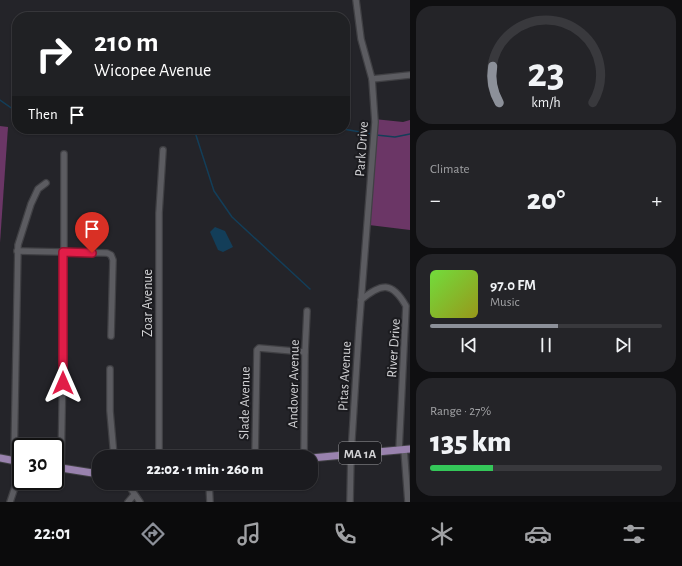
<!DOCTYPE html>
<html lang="en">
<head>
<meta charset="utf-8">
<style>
  :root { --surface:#1b1b1f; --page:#242428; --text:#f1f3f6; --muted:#a0a1a4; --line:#39393d; --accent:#8c9099 }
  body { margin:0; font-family:"Alegreya Sans",sans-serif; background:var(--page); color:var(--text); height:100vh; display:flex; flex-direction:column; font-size:15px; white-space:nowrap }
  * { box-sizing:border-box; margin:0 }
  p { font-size:13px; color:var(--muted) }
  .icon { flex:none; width:22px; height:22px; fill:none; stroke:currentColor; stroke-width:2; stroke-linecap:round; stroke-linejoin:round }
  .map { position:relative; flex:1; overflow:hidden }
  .sheet { display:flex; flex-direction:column; gap:6px; padding:6px; background:#0f0f11; width:272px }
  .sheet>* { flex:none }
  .guide { position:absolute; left:12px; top:12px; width:338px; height:122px; border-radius:16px; box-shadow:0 1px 3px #0004,0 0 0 1px var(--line); background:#202124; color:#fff; overflow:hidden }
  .speed { position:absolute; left:12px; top:438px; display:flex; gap:8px; font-size:20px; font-weight:700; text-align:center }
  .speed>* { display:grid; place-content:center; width:52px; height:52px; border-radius:50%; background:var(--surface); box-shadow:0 1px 3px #0004,0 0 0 1px var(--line); line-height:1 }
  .speed .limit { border:2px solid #111; border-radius:6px; background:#fff; color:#111 }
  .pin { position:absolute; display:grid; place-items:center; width:34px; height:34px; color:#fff; margin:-41px -17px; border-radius:50% 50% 50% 0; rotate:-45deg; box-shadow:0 0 4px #0007 }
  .pin .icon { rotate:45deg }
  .me { position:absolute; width:44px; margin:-22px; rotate:0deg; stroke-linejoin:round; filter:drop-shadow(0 0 3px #0008) }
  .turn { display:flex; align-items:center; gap:14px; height:84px; padding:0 16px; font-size:18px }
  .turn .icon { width:52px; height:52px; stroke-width:2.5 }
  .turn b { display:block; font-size:28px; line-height:34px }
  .then { display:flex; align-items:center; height:38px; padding:0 16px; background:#0003; gap:8px; font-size:15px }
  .big { font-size:30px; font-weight:800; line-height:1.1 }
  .sheet .widget { flex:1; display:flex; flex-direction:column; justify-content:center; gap:6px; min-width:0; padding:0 14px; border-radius:16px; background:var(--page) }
  .sheet .dial { align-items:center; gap:0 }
  .dial svg { height:104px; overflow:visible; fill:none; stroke:var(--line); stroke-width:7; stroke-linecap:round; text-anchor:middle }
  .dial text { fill:var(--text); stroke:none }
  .song { display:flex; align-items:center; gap:12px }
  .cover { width:48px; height:48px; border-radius:6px; background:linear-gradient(135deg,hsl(100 70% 55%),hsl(60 70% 35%)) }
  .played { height:4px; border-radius:2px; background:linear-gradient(90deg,var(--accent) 55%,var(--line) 55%) }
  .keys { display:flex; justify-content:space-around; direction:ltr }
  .heat { display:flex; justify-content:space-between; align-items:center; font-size:22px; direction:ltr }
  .charge { height:6px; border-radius:3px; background:linear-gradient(90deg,#34c759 27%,var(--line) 0) }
  .trip { position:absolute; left:92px; top:450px; width:226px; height:40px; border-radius:16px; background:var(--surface); box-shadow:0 1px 3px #0004,0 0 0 1px var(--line); font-weight:800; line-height:40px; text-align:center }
  .tab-bar { display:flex; height:64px; justify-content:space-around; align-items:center; background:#0b0b0c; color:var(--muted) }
  .tab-bar .icon { width:28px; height:28px }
  .tab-bar .current { color:var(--accent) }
  .tab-bar b { font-size:18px; color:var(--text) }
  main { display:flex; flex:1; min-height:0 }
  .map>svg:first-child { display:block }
  .green { fill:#6b3666 }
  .water { fill:#133e59 }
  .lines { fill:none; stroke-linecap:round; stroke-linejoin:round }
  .stream { stroke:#133e59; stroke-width:1.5 }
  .minor-casing { stroke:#404044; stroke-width:8 }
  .major-casing { stroke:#404044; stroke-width:9 }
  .minor { stroke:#5c5c61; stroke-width:5.5 }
  .major { stroke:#9982ae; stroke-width:7 }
  .route-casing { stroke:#92132f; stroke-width:10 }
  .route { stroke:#e11d48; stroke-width:7 }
  .labels { text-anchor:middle; stroke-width:4; stroke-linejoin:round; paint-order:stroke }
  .shield { fill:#1b1b1f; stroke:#9a9a9e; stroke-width:1 }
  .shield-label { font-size:13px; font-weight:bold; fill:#d1d1d4 }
  .street-label { font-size:14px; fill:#d1d1d4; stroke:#1b1b1f }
</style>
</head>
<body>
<main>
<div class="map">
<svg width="410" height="502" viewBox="0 0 410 502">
  <rect width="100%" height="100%" fill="#242429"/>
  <g class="green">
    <polygon points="374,119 403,122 410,120 410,230 369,225 377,138"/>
    <polygon points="0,126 8,127 0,243"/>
  </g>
  <polygon class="water" points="215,227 225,231 233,247 223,252 218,250 210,232"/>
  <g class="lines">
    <g class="stream">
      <polyline points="0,100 17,112"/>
      <polyline points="194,129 214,191 232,217 310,289"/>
      <polyline points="343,129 372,134"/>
      <polyline points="376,135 395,137 410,134"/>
    </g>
    <g class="minor-casing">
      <g id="minor">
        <polyline points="372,79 410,75"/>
        <polyline points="17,251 107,253 111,255 113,260 111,336"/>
        <path d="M361,300C381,283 392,281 406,306L399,450"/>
        <polyline points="110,369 110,411 114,457"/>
        <polyline points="404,449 408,502"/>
        <polyline points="159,457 159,213 163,150"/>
        <polyline points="255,457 257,350 259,348 305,352"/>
        <polyline points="304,457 305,352 307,311"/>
        <polyline points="14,461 18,245 31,204 38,189 46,183"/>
        <polyline points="61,468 64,304 64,154"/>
        <polyline points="127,483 140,502"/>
        <polyline points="209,483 210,502"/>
        <polyline points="10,502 21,469"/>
        <polyline points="128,502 134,495"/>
        <polyline points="350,502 351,454 359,328 375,122 372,79 361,39 356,0"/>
      </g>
    </g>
    <g class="major-casing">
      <g id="major">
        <polyline points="0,458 21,462"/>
        <polyline points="311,458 410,449"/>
        <polyline points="55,467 99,474"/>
      </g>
    </g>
    <use href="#minor" class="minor"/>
    <use href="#major" class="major"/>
  </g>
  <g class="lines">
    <g class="route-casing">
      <polyline id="route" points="63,383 63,252 92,253"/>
    </g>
    <use href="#route" class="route"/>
  </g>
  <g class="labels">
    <rect class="shield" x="339" y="442" width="42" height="22" rx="3"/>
    <g class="shield-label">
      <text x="360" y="458">MA 1A</text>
    </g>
    <g class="street-label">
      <text transform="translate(361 149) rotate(-86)" y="5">Park Drive</text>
      <text transform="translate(147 303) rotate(-90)" y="5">Zoar Avenue</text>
      <text transform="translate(393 348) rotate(-86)" y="5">River Drive</text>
      <text transform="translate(344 376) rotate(-87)" y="5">Pitas Avenue</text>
      <text transform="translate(293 384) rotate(-89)" y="5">Andover Avenue</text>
      <text transform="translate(244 403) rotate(-89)" y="5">Slade Avenue</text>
    </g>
  </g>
</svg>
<div class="speed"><div class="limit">30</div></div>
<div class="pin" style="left:92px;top:253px;background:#d93025"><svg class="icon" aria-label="arrive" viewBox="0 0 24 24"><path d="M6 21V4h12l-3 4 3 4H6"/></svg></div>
<svg class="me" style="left:63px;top:383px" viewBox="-20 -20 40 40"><path d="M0-17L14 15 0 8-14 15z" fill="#e11d48" stroke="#fff" stroke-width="4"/></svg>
<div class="trip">22:02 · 1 min · 260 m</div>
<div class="guide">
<div class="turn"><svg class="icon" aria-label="right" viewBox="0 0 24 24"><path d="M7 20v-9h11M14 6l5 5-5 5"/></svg><div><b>210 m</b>Wicopee Avenue</div></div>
<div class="then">Then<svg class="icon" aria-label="arrive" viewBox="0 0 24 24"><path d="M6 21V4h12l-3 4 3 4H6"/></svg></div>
</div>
</div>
<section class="sheet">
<div class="widget dial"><svg viewBox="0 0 100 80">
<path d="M14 69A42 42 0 1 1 86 69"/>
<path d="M14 69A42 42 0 0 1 9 41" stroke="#8c9099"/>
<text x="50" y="56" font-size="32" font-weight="700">23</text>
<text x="50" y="72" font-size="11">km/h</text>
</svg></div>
<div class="widget"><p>Climate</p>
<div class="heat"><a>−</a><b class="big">20°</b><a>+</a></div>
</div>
<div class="widget">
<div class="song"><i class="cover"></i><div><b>97.0 FM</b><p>Music</p></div></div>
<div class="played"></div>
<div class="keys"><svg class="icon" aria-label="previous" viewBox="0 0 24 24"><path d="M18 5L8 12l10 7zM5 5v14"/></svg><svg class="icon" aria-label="pause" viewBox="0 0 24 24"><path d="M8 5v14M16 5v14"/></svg><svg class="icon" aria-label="next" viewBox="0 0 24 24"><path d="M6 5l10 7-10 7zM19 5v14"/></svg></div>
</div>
<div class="widget"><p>Range · 27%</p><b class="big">135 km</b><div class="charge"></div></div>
</section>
</main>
<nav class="tab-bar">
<b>22:01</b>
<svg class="icon current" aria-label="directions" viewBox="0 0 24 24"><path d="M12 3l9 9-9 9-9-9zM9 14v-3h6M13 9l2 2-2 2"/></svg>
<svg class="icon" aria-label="music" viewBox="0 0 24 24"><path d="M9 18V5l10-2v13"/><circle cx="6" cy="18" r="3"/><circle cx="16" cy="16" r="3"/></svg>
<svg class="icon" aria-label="phone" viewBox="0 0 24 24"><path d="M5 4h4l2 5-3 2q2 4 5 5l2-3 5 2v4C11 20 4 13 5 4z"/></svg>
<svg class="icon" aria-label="climate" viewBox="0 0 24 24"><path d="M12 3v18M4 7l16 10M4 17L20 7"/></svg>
<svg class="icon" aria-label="car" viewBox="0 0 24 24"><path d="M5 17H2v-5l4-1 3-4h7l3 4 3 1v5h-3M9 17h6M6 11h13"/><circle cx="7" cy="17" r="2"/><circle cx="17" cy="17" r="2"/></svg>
<svg class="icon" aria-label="filters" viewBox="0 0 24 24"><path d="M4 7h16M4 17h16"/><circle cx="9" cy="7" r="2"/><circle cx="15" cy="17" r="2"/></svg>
</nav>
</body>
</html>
